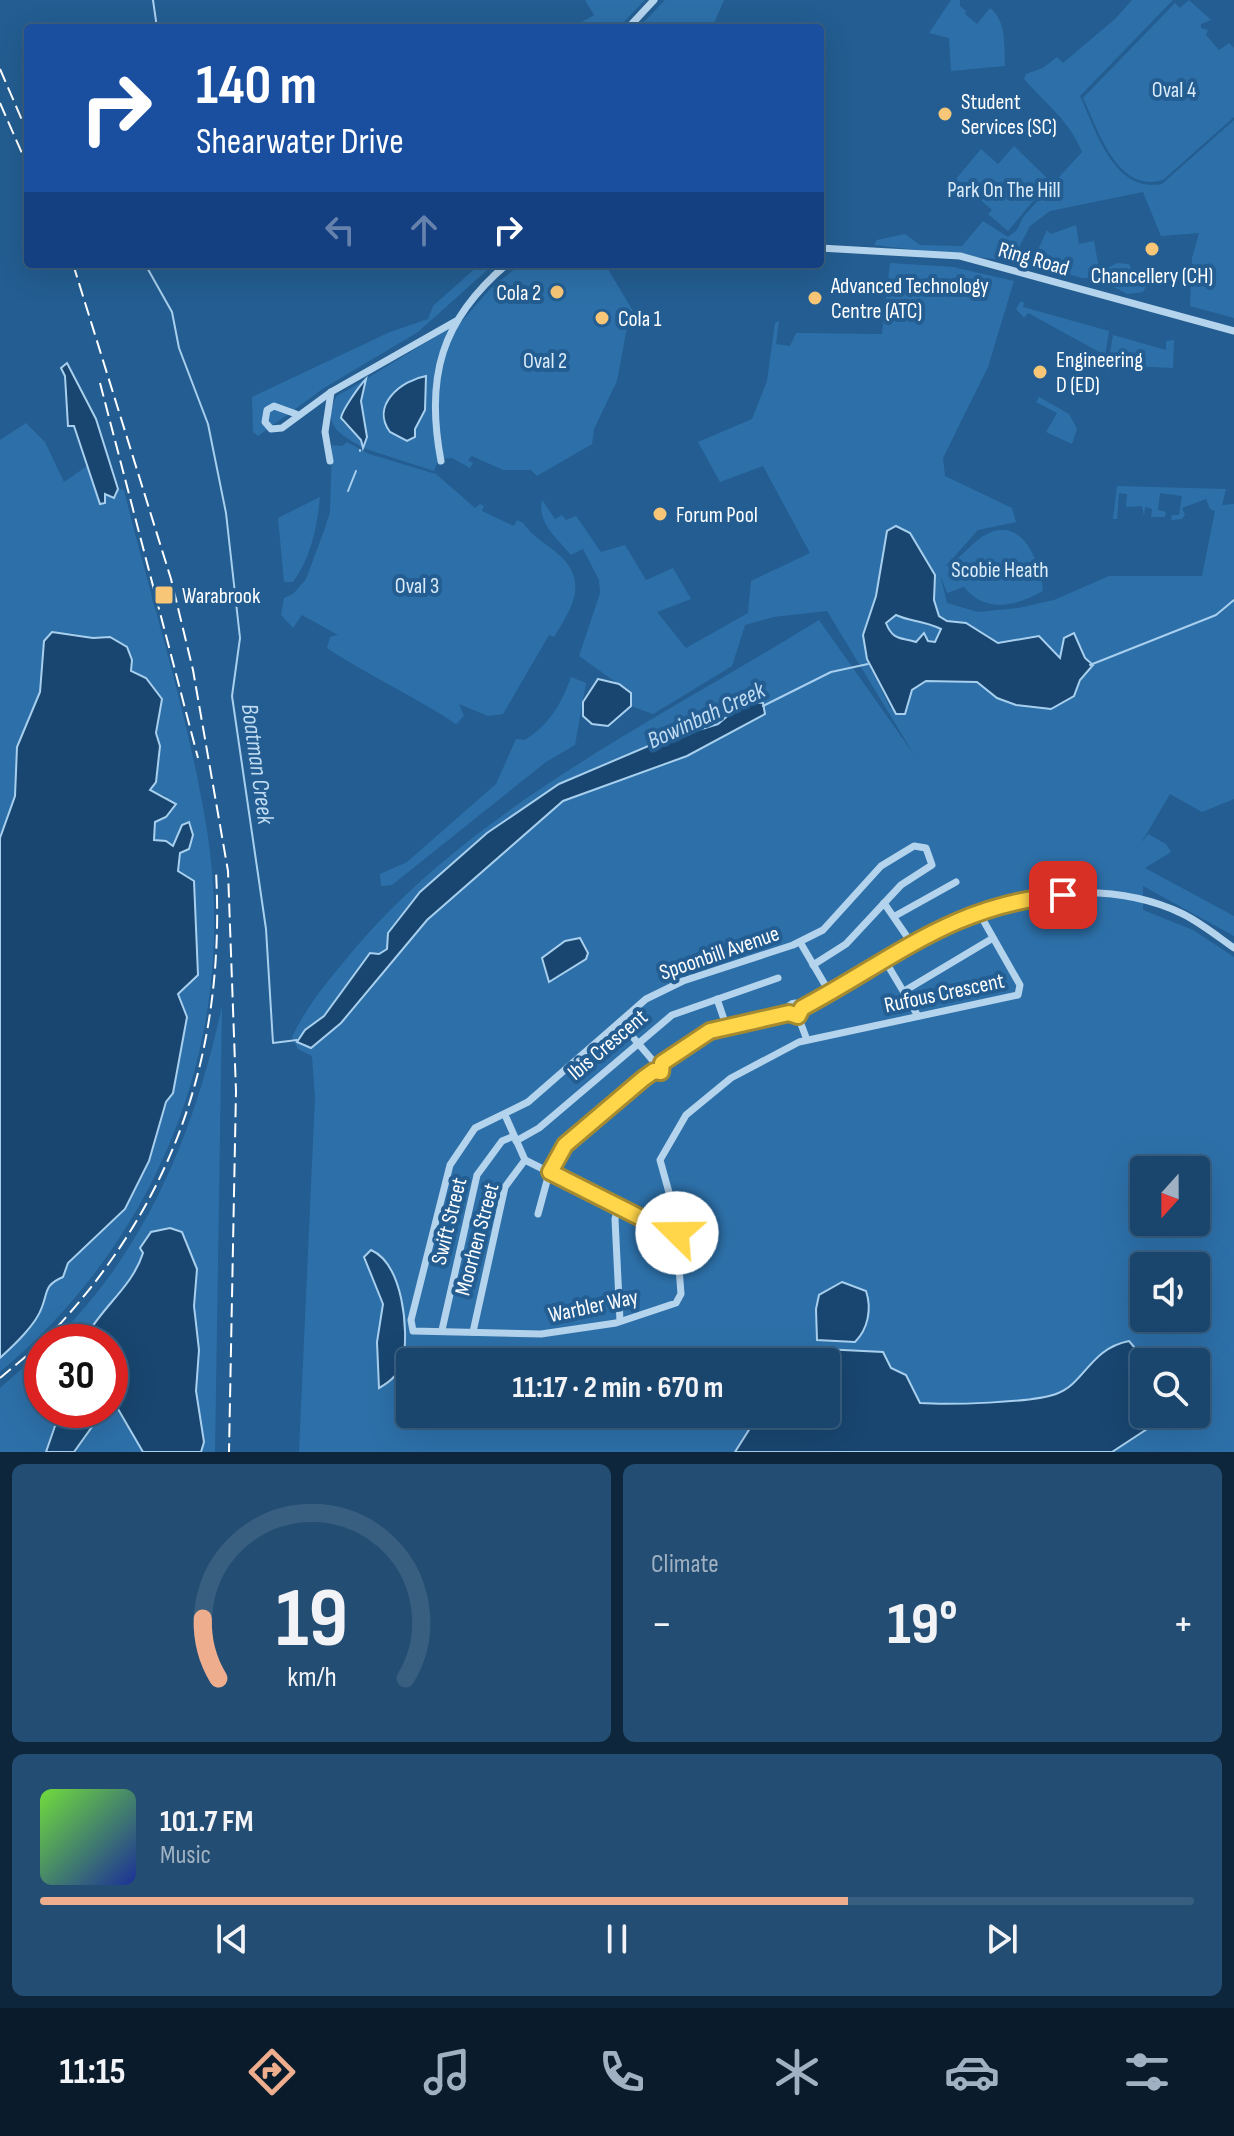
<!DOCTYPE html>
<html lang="en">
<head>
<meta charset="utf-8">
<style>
  :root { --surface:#1a466d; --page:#234d72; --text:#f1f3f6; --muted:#9fb1c2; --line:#385e80; --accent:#eead8d }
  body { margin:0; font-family:"Sofia Sans Condensed",sans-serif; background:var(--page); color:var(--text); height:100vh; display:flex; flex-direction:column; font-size:30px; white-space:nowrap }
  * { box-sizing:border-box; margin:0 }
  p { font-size:26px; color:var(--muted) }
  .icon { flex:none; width:44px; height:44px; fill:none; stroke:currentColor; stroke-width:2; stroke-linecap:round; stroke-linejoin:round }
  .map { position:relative; height:1452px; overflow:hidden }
  .sheet { display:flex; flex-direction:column; gap:12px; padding:12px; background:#0e263c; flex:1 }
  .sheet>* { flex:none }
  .hud { position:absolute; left:24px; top:24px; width:800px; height:244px; border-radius:8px; box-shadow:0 8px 32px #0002,0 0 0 2px var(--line); background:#1a4fa0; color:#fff; overflow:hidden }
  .needle { width:52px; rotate:201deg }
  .controls { position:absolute; left:1130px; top:1156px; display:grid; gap:16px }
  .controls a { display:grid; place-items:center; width:80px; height:80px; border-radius:8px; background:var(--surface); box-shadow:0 8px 32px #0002,0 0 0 2px var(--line); font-size:40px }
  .speed { position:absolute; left:24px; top:1324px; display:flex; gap:16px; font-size:40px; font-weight:700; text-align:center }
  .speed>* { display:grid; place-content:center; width:104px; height:104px; border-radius:50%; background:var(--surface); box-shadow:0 8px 32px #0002,0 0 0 2px var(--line); line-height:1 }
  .speed .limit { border:12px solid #d22; background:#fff; color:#111 }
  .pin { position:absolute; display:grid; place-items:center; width:68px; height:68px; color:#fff; margin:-34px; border-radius:16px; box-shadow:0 4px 12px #0006 }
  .me { position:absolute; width:88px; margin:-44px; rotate:292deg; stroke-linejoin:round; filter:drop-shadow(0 0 6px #0008) }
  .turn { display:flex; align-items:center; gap:28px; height:168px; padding:0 40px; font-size:36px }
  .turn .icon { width:104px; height:104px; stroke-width:2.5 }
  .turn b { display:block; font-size:56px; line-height:68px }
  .lanes { display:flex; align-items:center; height:76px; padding:0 40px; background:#0003; justify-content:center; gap:40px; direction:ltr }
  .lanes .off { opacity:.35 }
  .big { font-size:60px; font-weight:700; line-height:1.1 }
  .sheet .widget { flex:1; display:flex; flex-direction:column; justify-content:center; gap:12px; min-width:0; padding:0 28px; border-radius:12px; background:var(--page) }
  .sheet .dial { align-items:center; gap:0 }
  .dial svg { height:208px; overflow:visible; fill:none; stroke:var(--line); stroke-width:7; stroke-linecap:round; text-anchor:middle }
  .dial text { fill:var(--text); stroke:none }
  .song { display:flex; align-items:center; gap:24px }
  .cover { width:96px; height:96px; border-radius:12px; background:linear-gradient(135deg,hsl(100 70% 55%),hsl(230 70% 35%)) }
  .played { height:8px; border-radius:4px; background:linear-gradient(90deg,var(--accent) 70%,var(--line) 70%) }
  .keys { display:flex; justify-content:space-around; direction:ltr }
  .heat { display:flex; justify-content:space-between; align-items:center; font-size:44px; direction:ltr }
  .sheet .tiles { flex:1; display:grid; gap:12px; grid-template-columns:1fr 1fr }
  .widget:last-child { grid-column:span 2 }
  .trip { position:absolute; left:396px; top:1348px; width:444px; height:80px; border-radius:8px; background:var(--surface); box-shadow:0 8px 32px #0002,0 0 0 2px var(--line); font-weight:700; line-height:80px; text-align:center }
  .tabs { display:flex; height:128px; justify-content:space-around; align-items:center; background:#0a1c2c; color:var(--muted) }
  .tabs .icon { width:56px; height:56px }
  .tabs .selected { color:var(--accent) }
  .tabs b { font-size:36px; color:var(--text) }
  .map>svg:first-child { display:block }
  .green { fill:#2d70a9; fill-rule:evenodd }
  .water { fill:#184670; stroke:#a8cfed; stroke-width:2; fill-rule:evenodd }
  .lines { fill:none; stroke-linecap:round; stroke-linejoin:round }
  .stream { stroke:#a8cfed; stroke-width:2 }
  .minor { stroke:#b4d3ec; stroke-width:7 }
  .rail { stroke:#fff; stroke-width:2; stroke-dasharray:14 6; stroke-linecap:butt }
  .route-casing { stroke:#a68a30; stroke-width:20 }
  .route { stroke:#ffd54a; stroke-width:14 }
  .poi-dot { fill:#f8c677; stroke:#235d91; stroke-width:3 }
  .labels { text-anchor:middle; stroke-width:8; stroke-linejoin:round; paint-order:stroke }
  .park-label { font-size:22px; fill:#daebf9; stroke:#235d91 }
  .poi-label { font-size:22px; fill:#fff; stroke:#235d91; text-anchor:start }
  .street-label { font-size:22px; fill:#fff; stroke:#235d91 }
  .water-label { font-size:24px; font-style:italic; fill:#c0dcf3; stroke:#235d91 }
</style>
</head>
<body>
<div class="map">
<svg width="1234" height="1452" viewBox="0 0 1234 1452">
  <rect width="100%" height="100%" fill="#235d91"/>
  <g class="green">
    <polygon points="585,0 645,0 618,28 571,28 594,15"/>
    <polygon points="665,0 724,0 712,28 638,28"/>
    <path d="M951,0H960V6L966,11L965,14L977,24L990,8C1007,21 1004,47 1005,66L951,71L949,38L929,33Z"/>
    <path d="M1132,0H1173L1080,96C1096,130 1113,193 1162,184L1234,120V318L1190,306L1192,258L1199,233L1161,236L1143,192L1050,211L1030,226L1012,261L874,245L877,240L905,234L920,245L962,246L983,221L1008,237L1017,230L1023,217L1082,152C1069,120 1046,104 1024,79L1026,74L1043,68L1057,57L1063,63L1115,19Z"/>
    <path d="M1189,0L1211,20L1201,24V28L1208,30L1206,35L1219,50L1229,43L1234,48V117L1163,180C1117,194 1098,129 1083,98L1175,3L1180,8Z"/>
    <polygon points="1014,146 1050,181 1008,231 988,214 992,210 956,179 981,149 998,164"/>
    <path d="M1076,225L1079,244L1094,241L1099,268C1096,271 1094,275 1090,277C1079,283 1043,262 1037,252L1047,230L1051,234Z"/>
    <path d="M890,263L953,267L1014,281L988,367L943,458L945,476L1012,508L1016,522L978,530L945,567C962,558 973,540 989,533C1024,517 1041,565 1043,591C1016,606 986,614 964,587L947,593L940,574L947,603L978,612L1018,608L1054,600L1109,576H1202L1215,511L1210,509L1206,499L1182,508L1185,515L1182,519L1171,520L1172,515H1179L1182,496L1160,493L1158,510L1166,512L1165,517H1151L1152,509L1145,507L1144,516L1142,506L1126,507L1127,494L1119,493L1117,519H1113L1117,486L1226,489L1222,505L1234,504V799L1202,812L1170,794L1141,843L1148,834L1166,844L1171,852L1145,868L1234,916V936L1143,886V910L1193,930L1234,957V1452H299L315,1097L312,1056L298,1049L292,1037C307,1005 329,980 351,953C474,806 658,720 819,620L915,756L827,611L773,617L745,625L732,666L653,714L631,706V693L579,656L600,593L599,580L583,549L571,555C557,538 537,523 542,500L555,519L562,515L566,520L576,516L601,552L625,545L646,580L673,568L691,599L657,612L686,648L748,613L751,581L810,553L763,466L720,482L698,442L752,419L767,381L775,323L779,321L776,344L790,346L796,333L882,334ZM910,533L935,575L934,600L939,616L947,621L966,623L998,643L1039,636L1061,659L1082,647L1085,658L1092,665L1080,680L1073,696L997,698L977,682L926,681L913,690L904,713L890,708L867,659L863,635L876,596L883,547ZM1144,1170H1196V1222H1144ZM1144,1266H1196V1318H1144ZM410,1362H826V1414H410ZM1144,1362H1196V1414H1144Z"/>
    <polygon points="1117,263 1129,264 1135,276 1149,281 1143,292 1127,294 1096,278 1098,273"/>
    <polygon points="480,264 494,264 418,332 324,388 258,436 253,432 252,397 390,332 428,319 433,306"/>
    <polygon points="521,264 605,264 639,321 627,327 617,381 594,429 592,444 537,476 531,470 503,470 472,456 468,460 473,463 470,468 452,458 439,459 434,471 363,448 361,401 366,379 463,320 490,289"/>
    <polygon points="1020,302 1024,302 1023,307 1109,331 1103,370 1097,362 1101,353 1028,313 1024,318 1016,309"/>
    <polygon points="1113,335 1166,350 1166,341 1174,340 1173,368 1109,365 1106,377"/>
    <path d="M363,381L357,396L342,411V422L361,440L362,447C339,434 321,424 337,396Z"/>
    <polygon points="1039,397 1069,414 1077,429 1072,444 1046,432 1057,413 1036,402"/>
    <path d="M26,423L45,442L64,482L87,466L95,491L117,496L118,489L124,490C152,605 190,719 208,837C238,1042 157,1241 0,1372V1358L42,1308L44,1294L54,1281L63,1277L68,1263L126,1209L149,1161L180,1059L187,1017L178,994L198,975L194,881L178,871L182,825L173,847L154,840L156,822L166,817V796L150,790C165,769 152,743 160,721L137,676L93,638L71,633L44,641L40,692L17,747L15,796L0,838V440Z"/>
    <path d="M347,442L369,454L436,474L475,508L480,504L484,506L482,511L514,526L517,520L523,523C532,536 545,543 557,553C590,581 572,608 554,637L549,635L503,714L488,716L459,704L464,716L456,724C414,696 369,676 327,648L330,637L338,635L302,615L293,628L281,615L284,598L293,594L306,579L324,531L330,512L332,445L342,446Z"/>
    <path d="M320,497C317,528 311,557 293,582H284L278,518Z"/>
    <path d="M896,615C911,623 923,619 941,629L935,642L921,636L917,642C901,637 893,641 886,623Z"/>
    <path d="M571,677L586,683L575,745L546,762L392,885L381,886L380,874L407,862L496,784L516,739L525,740C549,725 562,703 571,677Z"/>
    <path d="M222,1006L215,1452H0V1388L42,1351V1410H110V1342H52C146,1252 195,1131 222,1006Z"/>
  </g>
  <g class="water">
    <polygon points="67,363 96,419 118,489 114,498 105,494 105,503 100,504 74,426 68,426 65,376 61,368"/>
    <path d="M426,376L425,410L415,429V437L407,441L390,432C370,405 402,380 426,376Z"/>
    <path d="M366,379L361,401L367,437L363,448L361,440L341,418C342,410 360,385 366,379Z"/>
    <path d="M896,526L910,533L935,575L934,600L939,616L947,621L966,623L998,643L1039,636L1060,658L1064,638L1074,633L1085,658L1093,665L1080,680L1074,696L1051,709L1016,705L997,698L977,682L926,681L912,690L905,714H896L867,659L863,635L876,596L887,531ZM896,615C911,622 923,620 941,629L935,642L928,641L924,633L916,642C901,637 893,641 886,623Z"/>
    <path d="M52,632L93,638L110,637L127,647L132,660L131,671L146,678L162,699L156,733L160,746L156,782L150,790L176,804L166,817L155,822L154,840L166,841L173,846L182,825L189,822L193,835L189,849L180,853L178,871L194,881L198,975L178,994L187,1017L173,1093L166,1102L149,1161L125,1209L68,1263L63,1277C44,1285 48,1292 42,1307C36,1325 13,1346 0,1358V838L15,796L17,747L40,692L44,641Z"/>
    <polygon points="598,679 619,684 631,693 631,706 608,726 592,724 583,716 583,702"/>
    <polygon points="745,701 763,703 765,714 687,756 563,801 427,920 341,1023 311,1048 297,1042 305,1030 324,1016 370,953 379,954 387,949 388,933 420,892 487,833 559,784 653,744 718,724"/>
    <polygon points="580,938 588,953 586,959 549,982 542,958 565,941"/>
    <path d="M170,1228L182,1232L197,1269L194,1306L199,1350L196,1391L204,1442L201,1452H143L118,1409H110V1342H83C99,1309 132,1288 143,1253L140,1248L151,1232Z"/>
    <path d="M371,1250C403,1264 409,1330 403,1360C400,1374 390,1382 379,1388L377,1342L383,1304L364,1257Z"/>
    <path d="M842,1282L866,1291C872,1309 868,1329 855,1342L817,1340L816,1309L819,1295Z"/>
    <path d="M1129,1341L1147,1362H1144V1414H1157L1147,1429L1112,1452H735L759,1414H826V1362H802L823,1349L883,1352L891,1368L906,1375L920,1403C948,1405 1031,1403 1056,1394C1085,1384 1089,1349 1129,1341Z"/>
    <polygon points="61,1410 109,1410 99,1417 74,1452 46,1452 55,1426 64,1417"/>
  </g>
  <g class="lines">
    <g class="stream">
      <polyline points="153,0 157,28"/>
      <polyline points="145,264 172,312 179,348 208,424 226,513 240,638 232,696 266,929 273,1043 297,1040"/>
      <polyline points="360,451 360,450"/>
      <polyline points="348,491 356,471"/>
      <polyline points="1090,665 1216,615 1234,600"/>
      <polyline points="763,706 831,672 868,664"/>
    </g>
    <g class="minor">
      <polyline points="628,28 654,0"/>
      <polyline points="820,248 960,256 1234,331"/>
      <polyline points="296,414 274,406 267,410 265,422 271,429 282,428 331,392 456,321"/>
      <polyline points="330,461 325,432 331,392"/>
      <path d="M441,461C425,377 441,320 507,264"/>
      <polyline points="884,903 910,941"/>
      <polyline points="895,916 956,882"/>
      <polyline points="800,942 831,995"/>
      <polyline points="884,959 918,1016"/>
      <polyline points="813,965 846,944 901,885 932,865 926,848 914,846 881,866 823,930 793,945 683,981 646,999 528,1102 475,1128 450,1165 411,1320 413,1331 541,1334 616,1323 676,1303 681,1294 675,1214 660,1160 686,1115 731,1078 799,1042 1018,995 1020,985 978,911"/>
      <polyline points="906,990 993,938"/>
      <polyline points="717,999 727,1028"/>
      <circle cx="795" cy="1010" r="7"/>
      <path d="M802,1008C811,1003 821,1000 830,995C859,980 883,957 912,941C990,897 1098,873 1183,914C1201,923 1217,936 1234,948"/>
      <polyline points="798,1016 807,1040"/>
      <polyline points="620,1022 654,1062"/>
      <circle cx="658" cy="1066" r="6"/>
      <polyline points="662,1063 710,1031 789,1013"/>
      <polyline points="505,1115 525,1160 657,1226 675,1230"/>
      <polyline points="516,1141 539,1128 672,1015 778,978"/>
      <polyline points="618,1206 615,1219 620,1321"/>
      <polyline points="538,1214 548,1177 565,1145 654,1071"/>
      <polyline points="442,1330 477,1175 502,1141 514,1136"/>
      <polyline points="473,1332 505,1187 525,1160"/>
    </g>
    <g class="rail">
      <polyline points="0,69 28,134"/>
      <polyline points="0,103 28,167"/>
      <polyline points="73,264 171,579 193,670 228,871 236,1091 229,1452"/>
      <polyline points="100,383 198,758"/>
      <path d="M43,1342C172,1209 226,1056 216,871"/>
      <polyline points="0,1378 42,1343"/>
    </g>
  </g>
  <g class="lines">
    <g class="route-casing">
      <path id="route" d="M677,1233L657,1226L550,1172L565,1145L644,1078L654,1071L661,1072L662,1063L710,1031L789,1013L798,1016L802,1008C894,959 953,904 1063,895"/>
    </g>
    <use href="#route" class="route"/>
  </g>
  <g class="poi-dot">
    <circle cx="945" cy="114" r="8"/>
    <circle cx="1152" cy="249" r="8"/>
    <circle cx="557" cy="292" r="8"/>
    <circle cx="815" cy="298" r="8"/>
    <circle cx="602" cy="318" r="8"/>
    <circle cx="1040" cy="372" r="8"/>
    <circle cx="660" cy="514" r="8"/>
    <rect x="154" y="585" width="20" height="20" rx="4"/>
  </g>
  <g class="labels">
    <g class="park-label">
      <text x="1174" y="97">Oval 4</text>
      <text x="1004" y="197">Park On The Hill</text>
      <text x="545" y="368">Oval 2</text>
      <text x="1000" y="577">Scobie Heath</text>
      <text x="417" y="593">Oval 3</text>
    </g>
    <g class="poi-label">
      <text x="961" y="109">Student<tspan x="961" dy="25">Services (SC)</tspan></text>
      <text x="1152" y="283" text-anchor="middle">Chancellery (CH)</text>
      <text x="831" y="293">Advanced Technology<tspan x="831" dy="25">Centre (ATC)</tspan></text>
      <text x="541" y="300" text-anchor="end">Cola 2</text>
      <text x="618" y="326">Cola 1</text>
      <text x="1056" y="367">Engineering<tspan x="1056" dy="25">D (ED)</tspan></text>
      <text x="676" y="522">Forum Pool</text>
      <text x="182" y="603">Warabrook</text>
    </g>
    <g class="street-label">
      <text transform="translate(1034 258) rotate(16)" y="8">Ring Road</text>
      <text transform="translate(719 952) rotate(-19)" y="8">Spoonbill Avenue</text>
      <text transform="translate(944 992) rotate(-12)" y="8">Rufous Crescent</text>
      <text transform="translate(607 1044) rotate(-40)" y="8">Ibis Crescent</text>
      <text transform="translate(448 1221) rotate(-76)" y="8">Swift Street</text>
      <text transform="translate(476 1239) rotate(-75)" y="8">Moorhen Street</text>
      <text transform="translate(593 1305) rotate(-12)" y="8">Warbler Way</text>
    </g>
    <g class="water-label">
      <text transform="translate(706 715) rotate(-25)" y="8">Bowinbah Creek</text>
      <text transform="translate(258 764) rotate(82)" y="8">Boatman Creek</text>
    </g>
  </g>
</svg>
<div class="controls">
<a><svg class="needle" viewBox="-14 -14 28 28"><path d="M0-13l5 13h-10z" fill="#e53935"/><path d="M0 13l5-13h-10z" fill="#9fb1c2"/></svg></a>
<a><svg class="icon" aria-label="sound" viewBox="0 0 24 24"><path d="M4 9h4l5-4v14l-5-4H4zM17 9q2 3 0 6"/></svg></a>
<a><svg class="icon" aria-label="search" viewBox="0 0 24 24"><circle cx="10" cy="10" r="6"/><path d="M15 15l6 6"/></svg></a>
</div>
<div class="speed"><div class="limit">30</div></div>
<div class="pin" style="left:1063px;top:895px;background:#d93025"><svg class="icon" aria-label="arrive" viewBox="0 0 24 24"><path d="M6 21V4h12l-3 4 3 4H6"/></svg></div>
<svg class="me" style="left:677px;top:1233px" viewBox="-20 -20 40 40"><circle r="19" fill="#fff"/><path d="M0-13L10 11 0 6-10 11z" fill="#ffd54a"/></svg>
<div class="trip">11:17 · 2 min · 670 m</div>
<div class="hud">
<div class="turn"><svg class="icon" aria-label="right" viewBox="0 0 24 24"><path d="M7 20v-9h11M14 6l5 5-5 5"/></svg><div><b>140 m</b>Shearwater Drive</div></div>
<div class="lanes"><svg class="icon off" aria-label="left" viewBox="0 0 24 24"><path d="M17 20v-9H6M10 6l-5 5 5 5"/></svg><svg class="icon off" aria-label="ahead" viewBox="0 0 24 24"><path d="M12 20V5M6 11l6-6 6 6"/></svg><svg class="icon" aria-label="right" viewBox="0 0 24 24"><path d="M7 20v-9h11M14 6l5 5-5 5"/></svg></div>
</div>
</div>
<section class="sheet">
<div class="tiles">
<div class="widget dial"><svg viewBox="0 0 100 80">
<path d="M14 69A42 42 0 1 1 86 69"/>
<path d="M14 69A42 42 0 0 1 8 46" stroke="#eead8d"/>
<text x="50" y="56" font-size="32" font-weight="700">19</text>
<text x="50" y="72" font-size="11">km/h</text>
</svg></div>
<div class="widget"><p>Climate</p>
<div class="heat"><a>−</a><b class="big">19°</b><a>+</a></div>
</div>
<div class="widget">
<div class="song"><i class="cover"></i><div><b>101.7 FM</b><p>Music</p></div></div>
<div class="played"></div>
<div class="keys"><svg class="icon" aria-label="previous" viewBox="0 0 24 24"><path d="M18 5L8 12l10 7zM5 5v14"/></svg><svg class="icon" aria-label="pause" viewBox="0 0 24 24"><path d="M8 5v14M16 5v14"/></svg><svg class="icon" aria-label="next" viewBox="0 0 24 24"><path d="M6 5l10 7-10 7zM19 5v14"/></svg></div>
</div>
</div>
</section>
<nav class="tabs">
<b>11:15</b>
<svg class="icon selected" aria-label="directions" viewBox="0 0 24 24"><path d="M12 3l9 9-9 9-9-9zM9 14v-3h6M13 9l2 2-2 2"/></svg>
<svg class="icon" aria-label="music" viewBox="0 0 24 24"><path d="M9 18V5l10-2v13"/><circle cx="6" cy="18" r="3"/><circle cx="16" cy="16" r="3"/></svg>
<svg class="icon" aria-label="phone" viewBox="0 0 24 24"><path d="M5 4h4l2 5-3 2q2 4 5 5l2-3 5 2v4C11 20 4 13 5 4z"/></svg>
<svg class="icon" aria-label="climate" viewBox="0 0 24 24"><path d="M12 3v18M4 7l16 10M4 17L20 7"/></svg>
<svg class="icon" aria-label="car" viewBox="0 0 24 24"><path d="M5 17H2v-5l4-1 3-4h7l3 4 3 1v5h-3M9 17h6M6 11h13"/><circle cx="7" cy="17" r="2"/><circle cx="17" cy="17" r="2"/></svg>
<svg class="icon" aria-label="filters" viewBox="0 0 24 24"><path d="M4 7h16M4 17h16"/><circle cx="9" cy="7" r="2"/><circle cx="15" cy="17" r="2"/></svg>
</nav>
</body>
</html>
